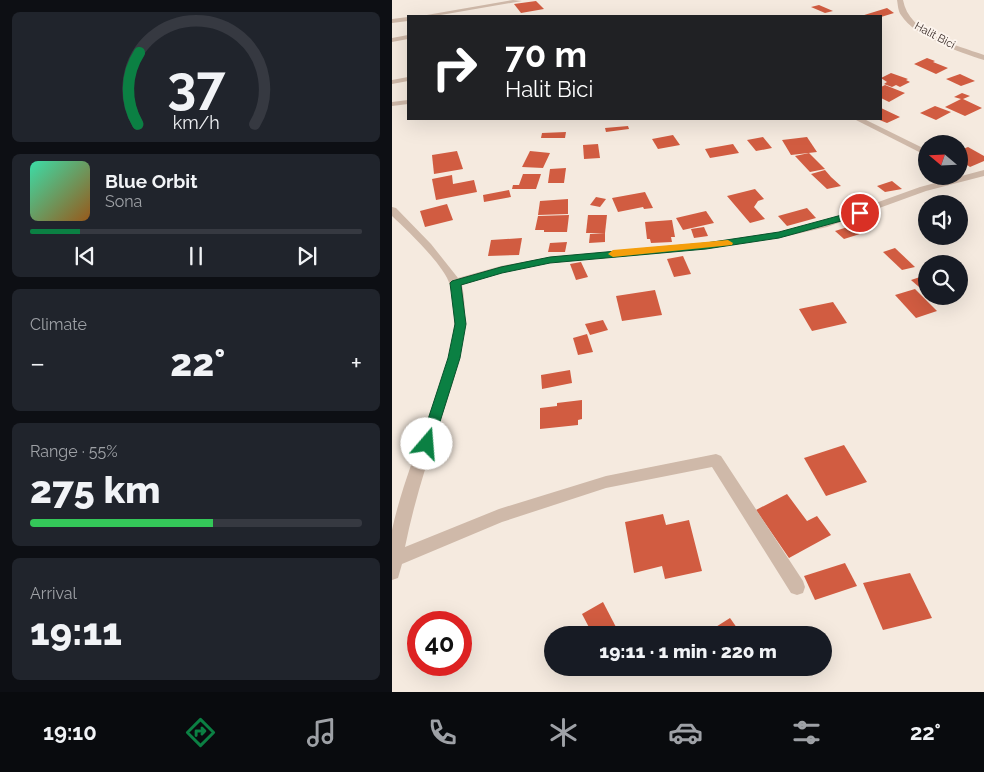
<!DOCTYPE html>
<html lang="en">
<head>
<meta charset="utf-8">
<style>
  :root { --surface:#171b24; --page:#20242c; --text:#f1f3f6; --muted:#9ea1a6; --line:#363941; --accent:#0b8043 }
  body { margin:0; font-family:Raleway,sans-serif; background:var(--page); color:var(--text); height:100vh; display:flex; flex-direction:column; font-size:19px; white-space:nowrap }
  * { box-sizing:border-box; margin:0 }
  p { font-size:16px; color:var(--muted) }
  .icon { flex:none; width:28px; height:28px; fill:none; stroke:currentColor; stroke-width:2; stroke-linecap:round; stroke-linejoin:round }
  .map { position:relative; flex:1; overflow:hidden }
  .drawer { display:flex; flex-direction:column; gap:12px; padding:12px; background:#0d0f14; width:392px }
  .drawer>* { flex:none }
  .guide { position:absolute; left:15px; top:15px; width:475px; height:105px; border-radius:0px; box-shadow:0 5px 20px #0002; background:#202124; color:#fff; overflow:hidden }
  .needle { width:32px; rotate:289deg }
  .fabs { position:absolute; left:526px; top:135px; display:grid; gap:10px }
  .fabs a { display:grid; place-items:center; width:50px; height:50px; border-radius:50%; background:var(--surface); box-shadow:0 5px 20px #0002; font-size:25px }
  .speed { position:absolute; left:15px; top:611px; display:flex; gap:10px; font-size:25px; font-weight:700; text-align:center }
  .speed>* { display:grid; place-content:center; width:65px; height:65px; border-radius:50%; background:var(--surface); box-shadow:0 5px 20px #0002; line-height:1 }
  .speed .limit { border:8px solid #d22; background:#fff; color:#111 }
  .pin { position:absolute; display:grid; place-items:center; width:42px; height:42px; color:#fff; margin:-21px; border:2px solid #fff; border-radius:50%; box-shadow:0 1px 5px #0007 }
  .me { position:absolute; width:55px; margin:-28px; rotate:18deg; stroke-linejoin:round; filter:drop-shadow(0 0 4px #0008) }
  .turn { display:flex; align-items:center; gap:18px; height:105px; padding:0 15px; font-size:22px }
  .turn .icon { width:65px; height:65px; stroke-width:2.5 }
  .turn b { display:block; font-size:35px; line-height:42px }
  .big { font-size:38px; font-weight:800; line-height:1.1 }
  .drawer .tile { flex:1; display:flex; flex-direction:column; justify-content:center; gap:8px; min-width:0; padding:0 18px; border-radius:8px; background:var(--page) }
  .drawer .dial { align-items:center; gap:0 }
  .dial svg { height:130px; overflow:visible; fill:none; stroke:var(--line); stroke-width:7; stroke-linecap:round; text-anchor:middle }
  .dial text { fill:var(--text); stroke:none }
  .song { display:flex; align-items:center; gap:15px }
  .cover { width:60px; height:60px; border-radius:8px; background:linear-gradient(135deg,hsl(160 70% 55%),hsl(30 70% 35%)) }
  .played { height:5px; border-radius:2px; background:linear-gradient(90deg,var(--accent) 15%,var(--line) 15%) }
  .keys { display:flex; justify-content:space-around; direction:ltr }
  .heat { display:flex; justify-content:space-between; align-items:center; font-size:28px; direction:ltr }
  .charge { height:8px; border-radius:4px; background:linear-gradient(90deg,#34c759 55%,var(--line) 0) }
  .trip { position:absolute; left:152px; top:626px; width:288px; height:50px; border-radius:25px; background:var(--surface); box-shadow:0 5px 20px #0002; font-weight:800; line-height:50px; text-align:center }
  .tab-bar { display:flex; height:80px; justify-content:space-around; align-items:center; background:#090b0e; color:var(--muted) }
  .tab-bar .icon { width:35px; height:35px }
  .tab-bar .active { color:var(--accent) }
  .tab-bar b { font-size:22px; color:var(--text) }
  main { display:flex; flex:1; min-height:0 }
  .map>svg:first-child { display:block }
  .building { fill:#d15c41 }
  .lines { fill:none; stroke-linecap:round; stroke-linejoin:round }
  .minor { fill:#cfb9a9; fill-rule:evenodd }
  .route { fill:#0b8043; stroke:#07532c }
  .slow { fill:#f59e0b }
  .labels { text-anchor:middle; stroke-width:4; stroke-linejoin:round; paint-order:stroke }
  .far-street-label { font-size:11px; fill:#3c2e2a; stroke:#fcf4ed }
</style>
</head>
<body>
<main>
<section class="drawer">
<div class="tile dial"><svg viewBox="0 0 100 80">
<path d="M14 69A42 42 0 1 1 86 69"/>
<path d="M14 69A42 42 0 0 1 15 25" stroke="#0b8043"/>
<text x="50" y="56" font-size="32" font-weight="700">37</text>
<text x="50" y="72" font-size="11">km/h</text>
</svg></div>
<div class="tile">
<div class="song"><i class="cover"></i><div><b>Blue Orbit</b><p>Sona</p></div></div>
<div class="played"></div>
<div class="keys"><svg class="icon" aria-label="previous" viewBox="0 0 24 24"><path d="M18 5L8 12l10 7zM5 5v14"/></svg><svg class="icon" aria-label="pause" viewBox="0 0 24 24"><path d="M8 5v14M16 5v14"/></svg><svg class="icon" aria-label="next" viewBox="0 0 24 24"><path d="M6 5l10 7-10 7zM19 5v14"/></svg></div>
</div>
<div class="tile"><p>Climate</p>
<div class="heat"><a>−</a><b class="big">22°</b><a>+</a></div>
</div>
<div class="tile"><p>Range · 55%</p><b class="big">275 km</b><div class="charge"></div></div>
<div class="tile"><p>Arrival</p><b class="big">19:11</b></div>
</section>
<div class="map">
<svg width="592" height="692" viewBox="0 0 592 692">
  <rect width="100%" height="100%" fill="#f5eadf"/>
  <g class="building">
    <polygon points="144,1 152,9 129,13 122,4"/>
    <polygon points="427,5 441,11 433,13 419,7"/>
    <polygon points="495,8 502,13 489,17 469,16"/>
    <polygon points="535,58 543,61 541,62 556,68 544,74 522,64"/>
    <polygon points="499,73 516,79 514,80 518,82 508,87 504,85 500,87 492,84 495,82 489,78"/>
    <polygon points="568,74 583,81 569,86 554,79"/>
    <polygon points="493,85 513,93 497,102 489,98 489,87"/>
    <polygon points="570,93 578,96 571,99 590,108 573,116 553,107 569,99 562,97"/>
    <polygon points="543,106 559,112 544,120 528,113"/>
    <polygon points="489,108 508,117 495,123 485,119 489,119"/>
    <polygon points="236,126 237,129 214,132 213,128"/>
    <polygon points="174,132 173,138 149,138 150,133"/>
    <polygon points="281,135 288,145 266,149 260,139"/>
    <polygon points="371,137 380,148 364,151 355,140"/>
    <polygon points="415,137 425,152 399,155 390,140"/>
    <polygon points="206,144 208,158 192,159 191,145"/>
    <polygon points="341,144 347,153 318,158 313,149"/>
    <polygon points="576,147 592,156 592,161 578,167 568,160 568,150"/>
    <polygon points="65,151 71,169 42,174 40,155"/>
    <polygon points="138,151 158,153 151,168 130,167"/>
    <polygon points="417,153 433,169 418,172 403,156"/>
    <polygon points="174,168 172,183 156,183 158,169"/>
    <polygon points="433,170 439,177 449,186 435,189 419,174"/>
    <polygon points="131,174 149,174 144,189 120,189 121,185 127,185"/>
    <polygon points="60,175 61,184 82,180 85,192 44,200 40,179"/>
    <polygon points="500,181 510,189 493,192 485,186"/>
    <polygon points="363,189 372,199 366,201 362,207 373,219 358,223 335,196"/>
    <polygon points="117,190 119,197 92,202 91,195"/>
    <polygon points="253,192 261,208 252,209 251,207 226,212 220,198"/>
    <polygon points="204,197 214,199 208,207 198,205"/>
    <polygon points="176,199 176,214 146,215 148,201"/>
    <polygon points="55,204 61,220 33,227 28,211"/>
    <polygon points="415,208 424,218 395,226 386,216"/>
    <polygon points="314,211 322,223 291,230 284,218"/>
    <polygon points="177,215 175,232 152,232 152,230 143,230 146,216"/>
    <polygon points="196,215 215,215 213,233 194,233"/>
    <polygon points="280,220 283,237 279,237 280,242 259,243 258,239 255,239 253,222"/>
    <polygon points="462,225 471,233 452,239 443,231"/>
    <polygon points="312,227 316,236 302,238 299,229"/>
    <polygon points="213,233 213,242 197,243 198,234"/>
    <polygon points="130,238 127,255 96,256 99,240"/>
    <polygon points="175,242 173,252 156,252 158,243"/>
    <polygon points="503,248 523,267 510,270 491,252"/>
    <polygon points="291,256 299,274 282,277 275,259"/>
    <polygon points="189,262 196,277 184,280 178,264"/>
    <polygon points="531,276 535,280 535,294 519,280"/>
    <polygon points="523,289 545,311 524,318 503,295"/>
    <polygon points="263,290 270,315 230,321 224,296"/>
    <polygon points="441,302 455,323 420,331 407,309"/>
    <polygon points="211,320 216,330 198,335 193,324"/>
    <polygon points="195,334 201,352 186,355 181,338"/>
    <polygon points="178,370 180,383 150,389 149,375"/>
    <polygon points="190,400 190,419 186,420 186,425 148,429 148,408 165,406 165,403"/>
    <polygon points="452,445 475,482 434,496 412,458"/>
    <polygon points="395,494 415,521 425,516 439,535 397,558 364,510"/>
    <polygon points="271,514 274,525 297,520 310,571 273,579 270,566 242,573 233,522"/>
    <polygon points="453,563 465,586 423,600 412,576"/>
    <polygon points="518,573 540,618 491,630 471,583"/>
    <polygon points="211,602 226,631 219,635 201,635 190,614"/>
    <polygon points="338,618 350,635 322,635 319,630"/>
  </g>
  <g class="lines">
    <g class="minor">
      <polygon points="121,0 130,1 43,16 29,16"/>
      <path d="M505,0H511C517,34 564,45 592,55V60C567,52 523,37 509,15C506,11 506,5 505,0Z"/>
      <polygon points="16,17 16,21 0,23 0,19"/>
      <polygon points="16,35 16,39 0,42 0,38"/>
      <polygon points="16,77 16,81 0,84 0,80"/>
      <polygon points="16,100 16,104 0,106 0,102"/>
      <polygon points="462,119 472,119 535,150 535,156"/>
      <path d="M592,170V176L534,191L435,227L387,238L314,249L158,263L110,273L70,285C80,336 61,381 46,429C33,468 21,507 13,547L107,509L214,476L324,454L329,456L411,581L413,587L411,593L405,595L399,593L320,467L214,488L110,522L10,564L6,578L0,580C0,564 0,546 0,530C8,493 23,454 36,418C50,378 72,329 58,285C52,265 16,231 0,216V207L4,208L39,244L66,278L109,266L158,257L314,243L387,232L428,223L528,187Z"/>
    </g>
  </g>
  <polygon class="route" points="468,210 472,213 471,215 387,238 314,249 158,263 110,273 69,285 74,324 68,358 41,444 39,448 35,449 30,448 28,444 56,358 63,324 58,283 60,281 109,267 158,257 314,243 387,232"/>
  <polygon class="slow" points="336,240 341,243 340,245 221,257 216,254 221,250"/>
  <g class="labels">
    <g class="far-street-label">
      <text transform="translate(543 35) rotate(28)" y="4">Halit Bici</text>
    </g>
  </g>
</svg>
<div class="fabs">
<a><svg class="needle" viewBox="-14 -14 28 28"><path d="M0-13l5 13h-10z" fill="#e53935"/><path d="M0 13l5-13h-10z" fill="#9ea1a6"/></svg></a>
<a><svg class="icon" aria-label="sound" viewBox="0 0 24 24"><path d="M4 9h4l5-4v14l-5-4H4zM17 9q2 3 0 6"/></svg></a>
<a><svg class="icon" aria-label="search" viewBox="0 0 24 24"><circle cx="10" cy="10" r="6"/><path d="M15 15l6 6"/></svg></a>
</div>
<div class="speed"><div class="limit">40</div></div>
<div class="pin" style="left:468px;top:213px;background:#d93025"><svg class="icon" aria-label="arrive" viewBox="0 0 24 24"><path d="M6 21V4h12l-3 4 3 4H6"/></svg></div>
<svg class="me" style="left:35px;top:444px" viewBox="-20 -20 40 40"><circle r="19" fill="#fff"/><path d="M0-13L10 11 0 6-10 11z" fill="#0b8043"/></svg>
<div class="trip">19:11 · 1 min · 220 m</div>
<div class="guide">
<div class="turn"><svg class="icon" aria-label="right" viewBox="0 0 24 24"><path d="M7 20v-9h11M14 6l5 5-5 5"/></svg><div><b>70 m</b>Halit Bici</div></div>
</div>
</div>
</main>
<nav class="tab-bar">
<b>19:10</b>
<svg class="icon active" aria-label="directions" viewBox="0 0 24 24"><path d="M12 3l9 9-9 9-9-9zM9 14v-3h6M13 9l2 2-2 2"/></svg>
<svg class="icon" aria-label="music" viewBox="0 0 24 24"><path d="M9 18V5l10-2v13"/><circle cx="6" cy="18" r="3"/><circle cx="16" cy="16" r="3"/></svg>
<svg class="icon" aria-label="phone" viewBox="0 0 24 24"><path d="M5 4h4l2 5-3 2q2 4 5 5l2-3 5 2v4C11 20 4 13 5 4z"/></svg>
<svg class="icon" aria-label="climate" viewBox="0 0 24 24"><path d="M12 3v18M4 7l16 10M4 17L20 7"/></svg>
<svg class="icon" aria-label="car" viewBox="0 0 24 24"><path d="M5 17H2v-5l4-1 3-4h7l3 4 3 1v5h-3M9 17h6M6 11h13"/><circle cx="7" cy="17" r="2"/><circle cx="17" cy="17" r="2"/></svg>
<svg class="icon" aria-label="filters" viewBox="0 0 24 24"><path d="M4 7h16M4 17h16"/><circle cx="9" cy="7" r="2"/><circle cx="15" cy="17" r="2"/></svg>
<b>22°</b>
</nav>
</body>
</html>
